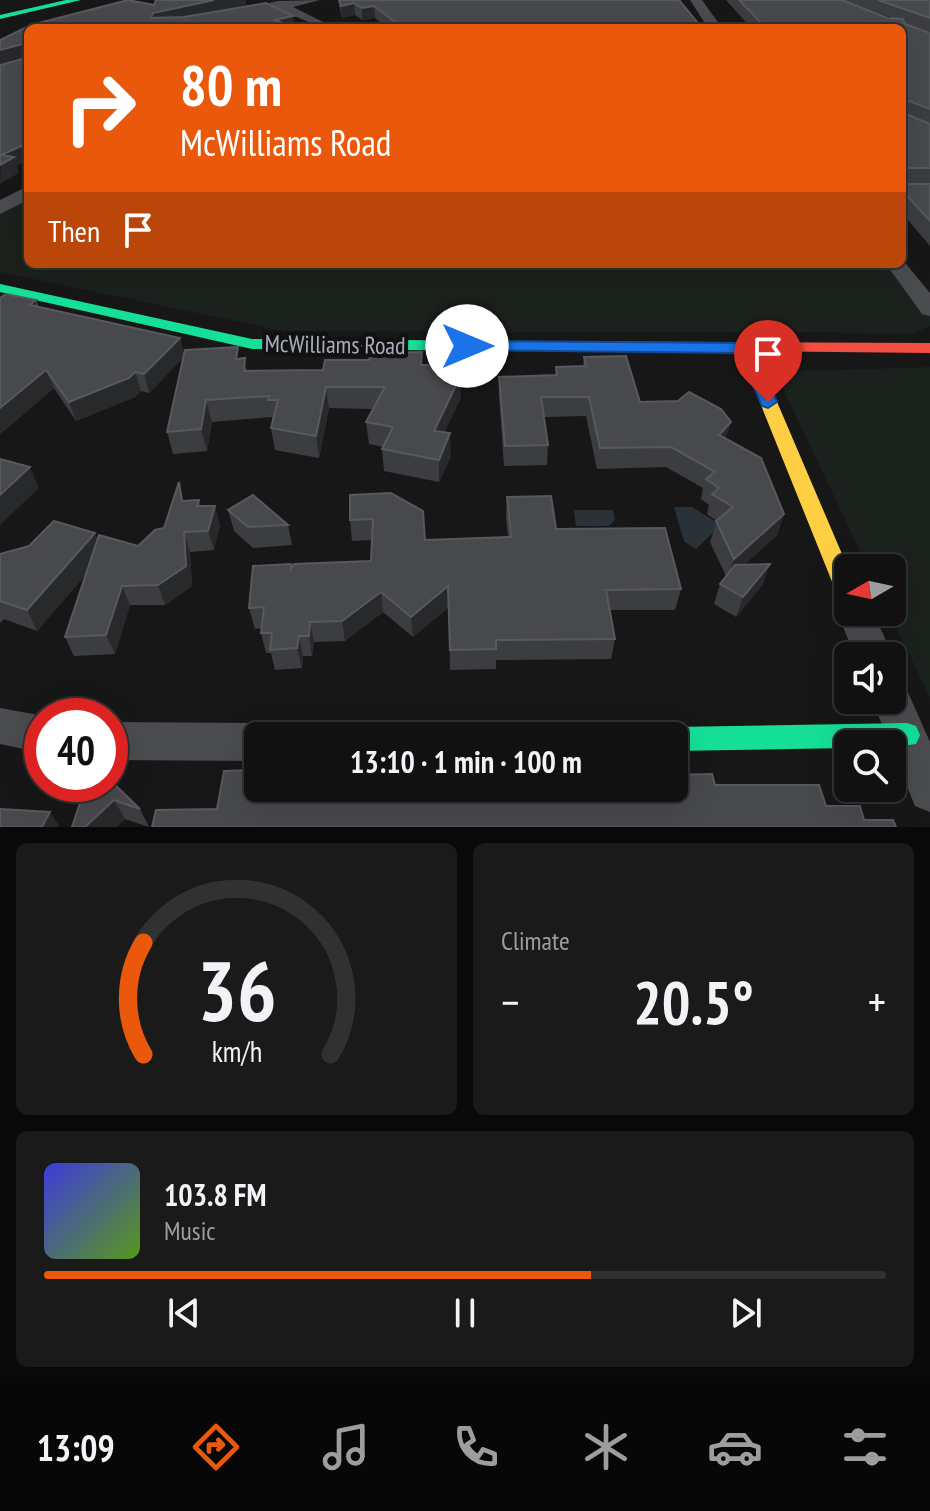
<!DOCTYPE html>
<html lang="en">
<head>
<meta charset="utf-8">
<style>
  :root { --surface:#111; --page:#1a1a1a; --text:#f1f3f6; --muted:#9c9d9f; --line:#303131; --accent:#ea580c }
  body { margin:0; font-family:"PT Sans Narrow",sans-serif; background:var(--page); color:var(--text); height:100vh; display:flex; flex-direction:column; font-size:30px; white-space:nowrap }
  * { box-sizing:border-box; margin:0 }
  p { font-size:26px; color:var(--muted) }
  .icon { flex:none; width:44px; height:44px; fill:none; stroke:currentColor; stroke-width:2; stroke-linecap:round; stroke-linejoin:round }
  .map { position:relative; height:827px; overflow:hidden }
  .panel { display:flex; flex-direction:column; gap:16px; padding:16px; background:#090909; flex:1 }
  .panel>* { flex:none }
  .banner { position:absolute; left:24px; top:24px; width:882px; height:244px; border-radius:12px; box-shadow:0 8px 32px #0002,0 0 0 2px var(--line); background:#ea580c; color:#fff; overflow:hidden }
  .needle { width:52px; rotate:261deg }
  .fabs { position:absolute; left:834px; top:554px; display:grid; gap:16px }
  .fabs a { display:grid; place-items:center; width:72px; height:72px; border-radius:12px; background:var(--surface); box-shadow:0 8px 32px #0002,0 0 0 2px var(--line); font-size:40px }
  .speed { position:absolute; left:24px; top:698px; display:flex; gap:16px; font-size:40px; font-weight:700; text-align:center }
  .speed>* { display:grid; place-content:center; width:104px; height:104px; border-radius:50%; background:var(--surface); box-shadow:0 8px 32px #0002,0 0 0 2px var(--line); line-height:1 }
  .speed .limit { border:12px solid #d22; background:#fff; color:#111 }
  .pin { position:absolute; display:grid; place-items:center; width:68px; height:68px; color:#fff; margin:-82px -34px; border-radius:50% 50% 50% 0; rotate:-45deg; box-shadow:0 0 8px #0007 }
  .pin .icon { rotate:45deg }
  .me { position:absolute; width:88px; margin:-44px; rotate:90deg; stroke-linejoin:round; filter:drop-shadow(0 0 6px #0008) }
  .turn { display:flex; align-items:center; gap:28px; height:168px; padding:0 24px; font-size:36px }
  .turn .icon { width:104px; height:104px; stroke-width:2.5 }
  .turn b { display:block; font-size:56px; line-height:68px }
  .then { display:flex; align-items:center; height:76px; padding:0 24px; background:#0003; gap:16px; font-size:30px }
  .big { font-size:60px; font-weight:700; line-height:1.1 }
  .panel .tile { flex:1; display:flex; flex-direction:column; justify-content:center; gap:12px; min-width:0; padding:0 28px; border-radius:12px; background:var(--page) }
  .panel .dial { align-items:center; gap:0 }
  .dial svg { height:208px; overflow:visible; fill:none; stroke:var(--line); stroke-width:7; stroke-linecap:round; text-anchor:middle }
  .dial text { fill:var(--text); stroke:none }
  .song { display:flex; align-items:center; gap:24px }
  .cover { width:96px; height:96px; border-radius:12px; background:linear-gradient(135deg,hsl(240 70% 55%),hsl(90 70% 35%)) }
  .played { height:8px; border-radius:4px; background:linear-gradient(90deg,var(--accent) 65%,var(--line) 65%) }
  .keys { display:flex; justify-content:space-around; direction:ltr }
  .heat { display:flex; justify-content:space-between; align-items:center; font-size:44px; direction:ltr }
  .panel .tiles { flex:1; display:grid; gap:16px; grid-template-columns:1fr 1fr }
  .tile:last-child { grid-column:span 2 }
  .trip { position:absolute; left:244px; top:722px; width:444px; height:80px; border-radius:12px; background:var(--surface); box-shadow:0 8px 32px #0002,0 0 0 2px var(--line); font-weight:700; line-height:80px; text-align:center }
  .tabs { display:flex; height:128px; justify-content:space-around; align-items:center; background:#070707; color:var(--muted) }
  .tabs .icon { width:56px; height:56px }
  .tabs .on { color:var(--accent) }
  .tabs b { font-size:36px; color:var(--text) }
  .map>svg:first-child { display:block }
  .green { fill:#1b211c }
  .water { fill:#2a3239 }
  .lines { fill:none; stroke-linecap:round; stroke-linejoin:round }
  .street { fill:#4b4c50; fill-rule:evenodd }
  .fast { fill:#16e098; fill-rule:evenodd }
  .slow { fill:#ffcf43; fill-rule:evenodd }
  .jam { fill:#f24e42; fill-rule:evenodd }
  .wall { fill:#3c3d40 }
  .shaded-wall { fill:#28292a }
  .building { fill:#48494d; stroke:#57595e; stroke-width:2 }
  .route { fill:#1a73e8; stroke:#114b97; stroke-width:2 }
  .labels { text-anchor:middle; stroke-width:8; stroke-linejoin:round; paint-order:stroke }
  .street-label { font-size:24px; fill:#a8adb8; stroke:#111113 }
</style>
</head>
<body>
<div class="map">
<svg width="930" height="827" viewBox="0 0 930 827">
  <rect width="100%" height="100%" fill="#171717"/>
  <g class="green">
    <polygon points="28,198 28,264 894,264 930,313 930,326 915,333 283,331 0,272 0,214"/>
    <polygon points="930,367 930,698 889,612 892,568 868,568 775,372"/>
  </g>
  <g class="water">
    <polygon points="674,507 692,507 721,525 696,549 684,541"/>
    <polygon points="574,510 613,510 615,520 609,526 576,526"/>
  </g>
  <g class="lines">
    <g class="street">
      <path d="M320,0L293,7L335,28C311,28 291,10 275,11C235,14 197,28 156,28L278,1Z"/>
      <polygon points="690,0 702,0 722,28 708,28"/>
      <polygon points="28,186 28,200 0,214 0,200"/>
      <polygon points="902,259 930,293 930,316 922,314 886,264 902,264"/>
      <polygon points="848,600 848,612 873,612 893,656 892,657 855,656 837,612 842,602"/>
      <polygon points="892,682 906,688 930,742 930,812 915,806 872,700 892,700"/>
      <polygon points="0,708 44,716 42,753 0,744"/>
      <polygon points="110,722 258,723 272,729 276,736 258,736 258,761 110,760"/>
    </g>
    <g class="fast">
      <polygon points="66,0 81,0 0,19 0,15"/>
      <polygon points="0,284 252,339 544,341 552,346 544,351 252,349 0,292"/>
      <polygon points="907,723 916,726 920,735 916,744 892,747 892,744 848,744 848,748 674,751 674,736 662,736 665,730 674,727"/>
    </g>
    <polygon class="slow" points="746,343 754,348 848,568 848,603 840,600 837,594 738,348"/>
    <polygon class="jam" points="544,341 930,343 930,353 538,349 536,346"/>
  </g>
  <g class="wall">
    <polygon points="338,0 679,0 702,28 387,28 375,18 362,20 355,15 342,18"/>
    <polygon points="726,0 842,0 888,18 893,18 842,0 930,0 930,32 904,23 905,24 930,33 930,246 902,213 902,28 751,28"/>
    <polygon points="36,300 39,307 180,338 184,355 240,359 248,371 323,370 422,365 451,375 461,375 461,397 444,433 451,456 439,482 384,471 382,449 383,447 369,444 366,422 373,409 329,408 319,458 275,450 271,428 272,422 272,417 212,422 207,451 173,454 167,432 183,358 149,393 141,391 135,397 76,421 54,388 0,434"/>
    <polygon points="584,357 640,402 726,439 784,514 777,535 744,565 763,584 736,617 714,604 720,584 726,576 710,542 717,521 707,514 709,505 701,499 703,488 666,467 597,469 586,416 544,417 548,445 547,465 504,466 499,396 499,377 555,375 556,367 583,366"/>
    <polygon points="350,495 425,540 508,537 506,518 507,497 556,529 681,589 675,610 610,610 615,639 611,659 496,660 496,669 450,670 449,607 413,637 383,612 345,641 314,642 312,656 303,656 302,668 275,670 271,653 266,653 261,633 262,628 255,629 249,608 292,568 371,561 372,540 352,541 350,520"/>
    <polygon points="199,500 200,506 220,525 214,550 190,552 192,586 165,605 130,605 115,654 74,656 65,637 86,574 37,631 4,619 0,623 0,554 98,539 138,546 164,528 184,501"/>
    <polygon points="228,510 288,525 292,545 253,548 234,531"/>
    <polygon points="74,784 110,784 140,809 149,827 125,819 116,827 72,827 82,797"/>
  </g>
  <g class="shaded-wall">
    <polygon points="214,0 246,0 246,5 155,25 151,18 153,13"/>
    <polygon points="354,3 355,15 342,18 341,6"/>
    <polygon points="374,6 375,18 362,20 362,8"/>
    <polygon points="293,16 295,28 275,20"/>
    <polygon points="23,44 27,57 0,64 0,50"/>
    <polygon points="28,143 28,160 17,166 19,173 0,184 1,155"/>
    <polygon points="180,338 184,357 149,393 144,374"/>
    <polygon points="46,370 54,388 0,434 0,408"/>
    <polygon points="135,372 141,391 135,397 76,421 69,402"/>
    <polygon points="461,375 461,397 435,453 434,431"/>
    <polygon points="326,387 329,408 319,458 316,436"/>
    <polygon points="206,400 212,422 207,451 201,429"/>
    <polygon points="731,422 725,442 719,435"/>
    <polygon points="450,433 451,456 439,482 439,460"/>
    <polygon points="30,467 39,488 0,525 0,495"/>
    <polygon points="215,506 220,525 214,550 208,531"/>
    <polygon points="784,514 777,535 728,579 734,559"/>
    <polygon points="184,532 190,552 192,586 165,605 158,585"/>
    <polygon points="95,533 104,554 37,631 27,610"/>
    <polygon points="770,564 763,584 736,617 743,597"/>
    <polygon points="122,586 130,605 115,654 106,635"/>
    <polygon points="448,586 449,607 413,637 411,617"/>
    <polygon points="381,592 383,612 345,641 342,621"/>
    <polygon points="310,622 314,642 312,656 309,636"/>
    <polygon points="299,636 303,656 302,668 297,648"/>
    <polygon points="114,800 125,819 116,827 85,827"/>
    <polygon points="50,812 60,827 42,827"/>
  </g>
  <g class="building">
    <polygon points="128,0 154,5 156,0 214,0 153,13 151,18 184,17 266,3 293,16 275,20 295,28 28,28 28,143 1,155 14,157 0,165 0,65 26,58 27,47 23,44 0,50 0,40 31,25"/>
    <polygon points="339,0 679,0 702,28 403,28 374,6 362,8 354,3 341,6"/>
    <polygon points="739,0 842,0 888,18 903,19 905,24 930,33 930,109 904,99 906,114 930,124 930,168 905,168 906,184 930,184 930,221 902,190 902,188 906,188 902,183 902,28 766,28"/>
    <polygon points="878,0 930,0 930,18"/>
    <polygon points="6,294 36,300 30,305 180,338 144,374 135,372 129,378 69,402 46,370 0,408 0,298"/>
    <polygon points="238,347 236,359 245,358 244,371 323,370 325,360 369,360 371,353 422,352 421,365 451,365 451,375 461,375 434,431 450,433 439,460 382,449 393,427 366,422 385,387 326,387 316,436 271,428 278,400 268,400 269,396 206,400 201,429 167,432 185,350"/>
    <polygon points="626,356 640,402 678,401 689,392 721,409 731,422 719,435 761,458 784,514 734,559 716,521 733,507 712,494 719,488 706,479 715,472 671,447 600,448 589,397 541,397 548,445 505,446 499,377 557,375 556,367 586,366 584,357"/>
    <polygon points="0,459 30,467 0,495"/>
    <polygon points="179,482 182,501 199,500 197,506 215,506 208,531 184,532 186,566 158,585 122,586 106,635 65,637 99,535 138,546 155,530 164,528"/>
    <polygon points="391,493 423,511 425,540 511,537 507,497 551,496 556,529 665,528 681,589 606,590 615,639 496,640 496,649 450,650 448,586 411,617 381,592 342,621 310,622 309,636 299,636 297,648 270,650 272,633 261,633 264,607 249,608 253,566 291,564 291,569 294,564 371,561 373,519 350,520 350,495"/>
    <polygon points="253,495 288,525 248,527 228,510"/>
    <polygon points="54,521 95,533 27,610 0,601 0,554 29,546"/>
    <polygon points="770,564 743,597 720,584 735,565"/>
    <polygon points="258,770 258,788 433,788 433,799 500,797 499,788 674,788 674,775 712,774 715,785 819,785 826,806 860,806 864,820 893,820 896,827 152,827 156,810 217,809 224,771"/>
    <polygon points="110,780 140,809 114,800 85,827 72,827 85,788 76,784 110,784"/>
    <polygon points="0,809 50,812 42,827 0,827"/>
  </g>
  <polygon class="route" points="467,341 746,343 754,348 777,402 768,408 762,406 739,353 462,350 459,346"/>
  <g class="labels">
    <g class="street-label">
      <text transform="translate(335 345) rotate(1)" y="8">McWilliams Road</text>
    </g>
  </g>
</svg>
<div class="fabs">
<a><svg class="needle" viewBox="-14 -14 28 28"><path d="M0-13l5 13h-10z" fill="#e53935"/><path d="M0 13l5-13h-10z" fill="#9c9d9f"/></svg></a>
<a><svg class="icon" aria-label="sound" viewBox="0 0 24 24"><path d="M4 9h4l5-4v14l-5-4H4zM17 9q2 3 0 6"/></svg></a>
<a><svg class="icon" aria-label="search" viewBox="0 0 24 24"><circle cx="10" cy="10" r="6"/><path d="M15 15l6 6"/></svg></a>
</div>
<div class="speed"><div class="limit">40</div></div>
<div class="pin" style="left:768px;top:402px;background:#d93025"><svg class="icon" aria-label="arrive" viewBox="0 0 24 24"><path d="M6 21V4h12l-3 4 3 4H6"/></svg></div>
<svg class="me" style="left:467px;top:346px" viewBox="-20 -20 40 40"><circle r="19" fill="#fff"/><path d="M0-13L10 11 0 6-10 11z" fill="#1a73e8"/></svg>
<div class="trip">13:10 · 1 min · 100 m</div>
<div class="banner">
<div class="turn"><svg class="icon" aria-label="right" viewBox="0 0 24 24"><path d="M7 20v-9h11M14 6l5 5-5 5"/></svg><div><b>80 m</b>McWilliams Road</div></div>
<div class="then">Then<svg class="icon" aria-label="arrive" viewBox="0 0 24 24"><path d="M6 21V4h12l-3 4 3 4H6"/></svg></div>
</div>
</div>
<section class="panel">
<div class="tiles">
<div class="tile dial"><svg viewBox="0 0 100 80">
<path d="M14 69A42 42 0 1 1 86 69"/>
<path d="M14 69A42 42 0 0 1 14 26" stroke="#ea580c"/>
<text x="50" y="56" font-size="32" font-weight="700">36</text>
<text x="50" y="72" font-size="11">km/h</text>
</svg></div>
<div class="tile"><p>Climate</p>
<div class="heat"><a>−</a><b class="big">20.5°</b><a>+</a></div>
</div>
<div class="tile">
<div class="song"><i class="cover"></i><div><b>103.8 FM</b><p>Music</p></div></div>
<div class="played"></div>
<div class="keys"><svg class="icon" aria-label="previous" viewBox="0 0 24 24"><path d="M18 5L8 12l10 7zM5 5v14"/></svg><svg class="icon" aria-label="pause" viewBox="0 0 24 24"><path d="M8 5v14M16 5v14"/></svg><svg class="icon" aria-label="next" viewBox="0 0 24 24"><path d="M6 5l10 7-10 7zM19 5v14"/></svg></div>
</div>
</div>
</section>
<nav class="tabs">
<b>13:09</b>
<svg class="icon on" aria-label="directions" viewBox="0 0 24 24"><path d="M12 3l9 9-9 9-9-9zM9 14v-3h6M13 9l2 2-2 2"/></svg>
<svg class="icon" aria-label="music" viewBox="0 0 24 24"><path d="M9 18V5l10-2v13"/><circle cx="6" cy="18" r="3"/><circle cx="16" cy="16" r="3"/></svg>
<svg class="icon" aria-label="phone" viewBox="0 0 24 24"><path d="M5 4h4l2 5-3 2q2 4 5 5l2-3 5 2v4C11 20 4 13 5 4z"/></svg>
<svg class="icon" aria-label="climate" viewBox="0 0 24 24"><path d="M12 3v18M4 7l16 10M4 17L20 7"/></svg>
<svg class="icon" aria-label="car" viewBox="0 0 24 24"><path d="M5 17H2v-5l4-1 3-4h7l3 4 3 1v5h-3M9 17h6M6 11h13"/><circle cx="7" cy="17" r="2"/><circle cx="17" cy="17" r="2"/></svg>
<svg class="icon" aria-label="filters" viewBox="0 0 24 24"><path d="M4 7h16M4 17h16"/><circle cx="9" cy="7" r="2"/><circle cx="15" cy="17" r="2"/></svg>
</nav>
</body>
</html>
